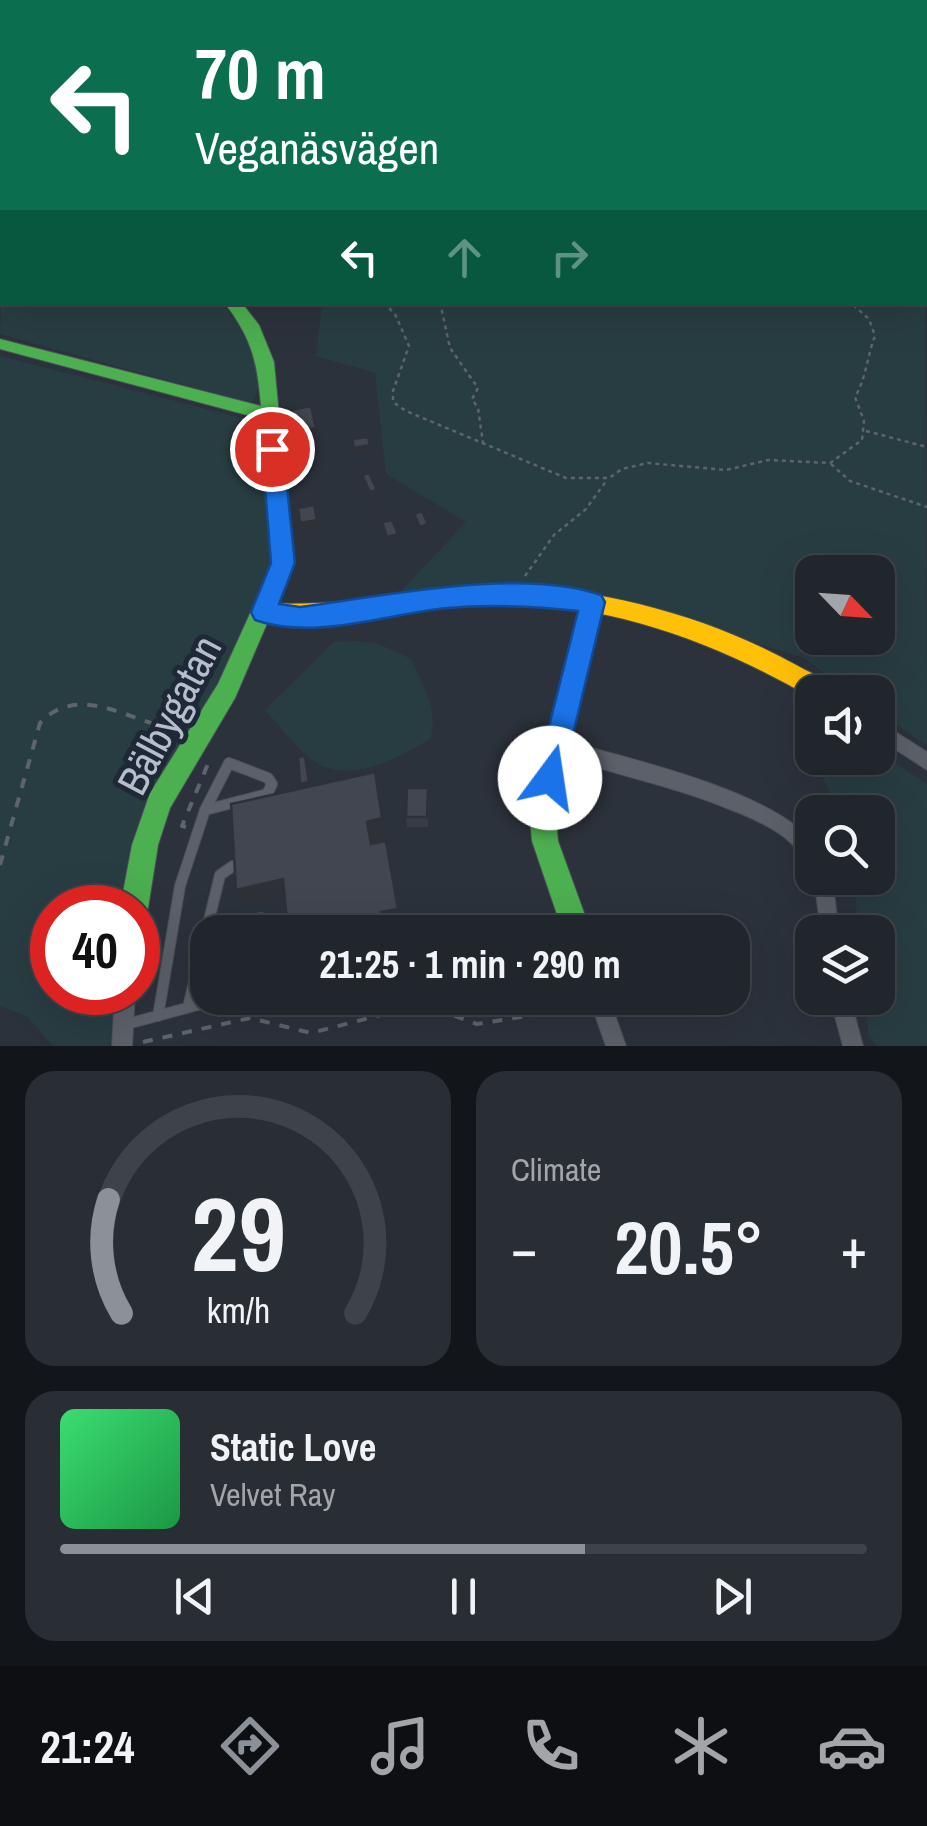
<!DOCTYPE html>
<html lang="en">
<head>
<meta charset="utf-8">
<style>
  :root { --surface:#21262d; --page:#292e35; --text:#f1f3f6; --muted:#a2a5aa; --line:#3e4349; --accent:#8c9099 }
  body { margin:0; font-family:"Archivo Narrow",sans-serif; background:var(--page); color:var(--text); height:100vh; display:flex; flex-direction:column; font-size:38px; white-space:nowrap }
  * { box-sizing:border-box; margin:0 }
  p { font-size:32px; color:var(--muted) }
  .icon { flex:none; width:55px; height:55px; fill:none; stroke:currentColor; stroke-width:2; stroke-linecap:round; stroke-linejoin:round }
  .map { position:relative; height:1046px; overflow:hidden }
  .drawer { display:flex; flex-direction:column; gap:25px; padding:25px; background:#121519; flex:1 }
  .drawer>* { flex:none }
  .banner { position:absolute; left:0px; top:0px; width:928px; height:305px; box-shadow:0 10px 40px #0002,0 0 0 2px var(--line); background:#0b6e4f; color:#fff; overflow:hidden }
  .needle { width:65px; rotate:115deg }
  .tools { position:absolute; left:795px; top:555px; display:grid; gap:20px }
  .tools a { display:grid; place-items:center; width:100px; height:100px; border-radius:20px; background:var(--surface); box-shadow:0 10px 40px #0002,0 0 0 2px var(--line); font-size:50px }
  .speed { position:absolute; left:30px; top:885px; display:flex; gap:20px; font-size:50px; font-weight:700; text-align:center }
  .speed>* { display:grid; place-content:center; width:130px; height:130px; border-radius:50%; background:var(--surface); box-shadow:0 10px 40px #0002,0 0 0 2px var(--line); line-height:1 }
  .speed .limit { border:15px solid #d22; background:#fff; color:#111 }
  .pin { position:absolute; display:grid; place-items:center; width:85px; height:85px; color:#fff; margin:-42px; border:5px solid #fff; border-radius:50%; box-shadow:0 2px 10px #0007 }
  .me { position:absolute; width:110px; margin:-55px; rotate:14deg; stroke-linejoin:round; filter:drop-shadow(0 0 8px #0008) }
  .turn { display:flex; align-items:center; gap:35px; height:210px; padding:0 30px; font-size:45px }
  .turn .icon { width:130px; height:130px; stroke-width:2.5 }
  .turn b { display:block; font-size:70px; line-height:85px }
  .lanes { display:flex; align-items:center; height:95px; padding:0 30px; background:#0003; justify-content:center; gap:50px; direction:ltr }
  .lanes .off { opacity:.35 }
  .big { font-size:75px; font-weight:700; line-height:1.1 }
  .drawer .card { flex:1; display:flex; flex-direction:column; justify-content:center; gap:15px; min-width:0; padding:0 35px; border-radius:30px; background:var(--page) }
  .drawer .dial { align-items:center; gap:0 }
  .dial svg { height:260px; overflow:visible; fill:none; stroke:var(--line); stroke-width:7; stroke-linecap:round; text-anchor:middle }
  .dial text { fill:var(--text); stroke:none }
  .song { display:flex; align-items:center; gap:30px }
  .cover { width:120px; height:120px; border-radius:15px; background:linear-gradient(135deg,hsl(140 70% 55%),hsl(140 70% 35%)) }
  .played { height:10px; border-radius:5px; background:linear-gradient(90deg,var(--accent) 65%,var(--line) 65%) }
  .keys { display:flex; justify-content:space-around; direction:ltr }
  .heat { display:flex; justify-content:space-between; align-items:center; font-size:55px; direction:ltr }
  .drawer .tiles { flex:1; display:grid; gap:25px; grid-template-columns:1fr 1fr }
  .card:last-child { grid-column:span 2 }
  .trip { position:absolute; left:190px; top:915px; width:560px; height:100px; border-radius:30px; background:var(--surface); box-shadow:0 10px 40px #0002,0 0 0 2px var(--line); font-weight:700; line-height:100px; text-align:center }
  .dock { display:flex; height:160px; justify-content:space-around; align-items:center; background:#0d0f12; color:var(--muted) }
  .dock .icon { width:70px; height:70px }
  .dock .current { color:var(--accent) }
  .dock b { font-size:45px; color:var(--text) }
  .map>svg:first-child { display:block }
  .green { fill:#283d42; fill-rule:evenodd }
  .lines { fill:none; stroke-linecap:round; stroke-linejoin:round }
  .lane-casing { stroke:#4a4f58; stroke-width:12 }
  .street-casing { stroke:#4a4f58; stroke-width:2 }
  .fast-casing { stroke:#4a4f58; stroke-width:2 }
  .slow-casing { stroke:#4a4f58; stroke-width:2 }
  .jam-casing { stroke:#4a4f58; stroke-width:22 }
  .path-far1 { stroke:#5e646b; stroke-width:2.5; stroke-dasharray:4 4; stroke-linecap:butt }
  .path { stroke:#5e646b; stroke-width:4; stroke-dasharray:10 10; stroke-linecap:butt }
  .lane { stroke:#5c6169; stroke-width:10 }
  .street { fill:#5c6169; fill-rule:evenodd }
  .fast { fill:#4caf50; fill-rule:evenodd }
  .slow { fill:#ffc107; fill-rule:evenodd }
  .jam { stroke:#c62828; stroke-width:20 }
  .wall { fill:#383c45 }
  .shaded-wall { fill:#2e3138 }
  .building { fill:#414650; stroke:#2e3138; stroke-width:2.5 }
  .route { fill:#1a73e8; stroke:#114b97; stroke-width:2.5 }
  .labels { text-anchor:middle; stroke-width:10; stroke-linejoin:round; paint-order:stroke }
  .near-street-label { font-size:42px; fill:#b6becc; stroke:#1e2837 }
</style>
</head>
<body>
<div class="map">
<svg width="927" height="1046" viewBox="0 0 927 1046">
  <rect width="100%" height="100%" fill="#2c323c"/>
  <g class="green">
    <polygon points="203,0 927,0 927,108 925,2 200,2"/>
    <path d="M925,149L927,746L878,711V692H852L802,657L596,594L392,601L466,522L386,474L375,373L316,356L322,303L925,302ZM812,572H878V638H812Z"/>
    <path d="M2,284V302L221,303C239,322 274,382 250,403L0,334Z"/>
    <polygon points="0,356 249,420 262,443 271,564 126,885 124,907 52,908 52,992 115,993 110,1046 53,1046 28,1017 0,1006"/>
    <path d="M357,641L379,644L411,659C423,685 439,710 430,739C399,756 361,781 323,766C302,757 281,726 265,710L334,642Z"/>
    <polygon points="878,751 927,784 927,1046 877,1046 869,1036 864,998 878,998 878,932 858,932 854,878 878,878 878,812 838,812 814,758 878,758"/>
  </g>
  <g class="lines">
    <g class="lane-casing">
      <g id="lane">
        <polygon points="229,763 268,778 272,784 267,794 205,810"/>
        <polyline points="207,930 261,918 271,923 272,932"/>
        <polyline points="188,1007 220,875 233,866"/>
        <polyline points="158,1016 180,886 205,810"/>
        <polyline points="127,1024 224,998"/>
      </g>
    </g>
    <g class="street-casing">
      <g id="street">
        <polygon points="878,721 927,752 927,770 878,738"/>
        <path d="M558,739C624,757 769,790 812,841V863C802,859 799,850 790,842C774,827 750,817 729,809C671,785 610,774 552,753L550,747L552,741Z"/>
        <polygon points="814,878 832,878 839,932 821,932"/>
        <polygon points="115,992 135,992 132,1046 112,1046"/>
        <polygon points="589,998 609,998 626,1046 606,1046"/>
        <polygon points="830,998 850,998 863,1046 843,1046"/>
      </g>
    </g>
    <g class="fast-casing">
      <g id="fast">
        <path d="M224,302H241L259,325L274,362L293,563L235,698L170,808L158,845L148,908L144,918L138,920V908H120L132,845L150,793L218,684L273,563L262,419L0,349V339L261,406C257,360 252,339 224,302Z"/>
        <polygon points="592,593 600,596 603,602 555,810 558,841 591,932 563,932 532,841 529,810 581,602 584,596"/>
      </g>
    </g>
    <g class="slow-casing">
      <g id="slow">
        <polygon points="2,164 2,174 0,175 0,165"/>
        <path d="M510,585C611,591 708,616 798,666C810,673 829,679 835,692H812V698C703,635 590,596 462,605C395,609 332,625 264,621L256,618L253,612L256,606L264,603C346,608 427,588 510,585Z"/>
      </g>
    </g>
    <g class="jam-casing">
      <polyline id="jam" points="0,203 2,199"/>
    </g>
    <g class="path-far1">
      <polyline points="106,2 110,0"/>
      <path d="M384,302L396,316L409,346L393,391V402L406,411L566,478H609L622,469L648,463L726,470L768,460L830,463L862,440L864,421L855,397C866,379 867,356 875,336L869,319L850,302"/>
      <polyline points="440,302 450,348 478,388 472,399 478,408 483,443"/>
      <polyline points="866,431 927,447"/>
      <polyline points="831,464 850,481 927,507"/>
      <polyline points="525,576 554,535 586,509 607,480"/>
    </g>
    <g class="path">
      <polyline points="186,827 182,826 210,759"/>
      <path d="M0,865L40,723C80,681 131,723 178,730"/>
      <polyline points="143,990 147,928"/>
      <polyline points="143,1042 250,1018 311,1033 408,1008 436,1009 477,1024 583,1007"/>
    </g>
    <use href="#lane" class="lane"/>
    <use href="#street" class="street"/>
    <use href="#fast" class="fast"/>
    <use href="#slow" class="slow"/>
    <use href="#jam" class="jam"/>
  </g>
  <polygon class="wall" points="429,799 428,827 407,827 406,817"/>
  <g class="shaded-wall">
    <polygon points="316,428 318,441 298,445 295,432"/>
    <polygon points="370,445 371,452 355,455 354,448"/>
    <polygon points="377,490 378,497 371,499 370,492"/>
    <polygon points="317,520 318,527 302,530 300,523"/>
    <polygon points="428,524 428,531 420,533 420,527"/>
    <polygon points="398,534 398,540 388,543 387,537"/>
    <polygon points="305,756 310,787 302,789 300,784"/>
    <polygon points="375,772 386,837 372,841 375,862 367,822"/>
    <polygon points="390,859 401,924 386,928 386,932 385,932 381,912"/>
    <polygon points="283,879 292,895 248,906 236,890"/>
    <polygon points="295,998 311,998 316,1004 303,1008"/>
    <polygon points="343,998 394,998 317,1018 309,1006"/>
  </g>
  <g class="building">
    <polygon points="311,406 316,428 295,432 291,410"/>
    <polygon points="368,437 370,445 354,448 352,439"/>
    <polygon points="369,473 377,490 370,492 362,475"/>
    <polygon points="314,505 317,520 300,523 298,508"/>
    <polygon points="422,511 428,524 420,527 414,514"/>
    <polygon points="392,520 398,534 387,537 382,522"/>
    <polygon points="305,756 309,782 300,784 298,757"/>
    <polygon points="375,772 382,818 367,822 371,844 386,841 398,909 381,912 385,932 288,932 283,879 236,890 231,804"/>
    <polygon points="407,788 428,788 427,817 406,817"/>
    <polygon points="308,998 343,998 309,1006"/>
  </g>
  <path class="route" d="M272,441L283,449L295,563L279,604L300,607C384,596 522,567 601,595L605,602L560,788L550,792L540,788L536,778L578,611C533,606 492,604 447,608C386,614 315,641 255,620L251,612L271,563L262,449Z"/>
  <g class="labels">
    <g class="near-street-label">
      <text transform="translate(169 715) rotate(-62)" y="15">Bälbygatan</text>
    </g>
  </g>
</svg>
<div class="tools">
<a><svg class="needle" viewBox="-14 -14 28 28"><path d="M0-13l5 13h-10z" fill="#e53935"/><path d="M0 13l5-13h-10z" fill="#a2a5aa"/></svg></a>
<a><svg class="icon" aria-label="sound" viewBox="0 0 24 24"><path d="M4 9h4l5-4v14l-5-4H4zM17 9q2 3 0 6"/></svg></a>
<a><svg class="icon" aria-label="search" viewBox="0 0 24 24"><circle cx="10" cy="10" r="6"/><path d="M15 15l6 6"/></svg></a>
<a><svg class="icon" aria-label="layers" viewBox="0 0 24 24"><path d="M12 4l9 5-9 5-9-5zM3 14l9 5 9-5"/></svg></a>
</div>
<div class="speed"><div class="limit">40</div></div>
<div class="pin" style="left:272px;top:449px;background:#d93025"><svg class="icon" aria-label="arrive" viewBox="0 0 24 24"><path d="M6 21V4h12l-3 4 3 4H6"/></svg></div>
<svg class="me" style="left:550px;top:778px" viewBox="-20 -20 40 40"><circle r="19" fill="#fff"/><path d="M0-13L10 11 0 6-10 11z" fill="#1a73e8"/></svg>
<div class="trip">21:25 · 1 min · 290 m</div>
<div class="banner">
<div class="turn"><svg class="icon" aria-label="left" viewBox="0 0 24 24"><path d="M17 20v-9H6M10 6l-5 5 5 5"/></svg><div><b>70 m</b>Veganäsvägen</div></div>
<div class="lanes"><svg class="icon" aria-label="left" viewBox="0 0 24 24"><path d="M17 20v-9H6M10 6l-5 5 5 5"/></svg><svg class="icon off" aria-label="ahead" viewBox="0 0 24 24"><path d="M12 20V5M6 11l6-6 6 6"/></svg><svg class="icon off" aria-label="right" viewBox="0 0 24 24"><path d="M7 20v-9h11M14 6l5 5-5 5"/></svg></div>
</div>
</div>
<section class="drawer">
<div class="tiles">
<div class="card dial"><svg viewBox="0 0 100 80">
<path d="M14 69A42 42 0 1 1 86 69"/>
<path d="M14 69A42 42 0 0 1 10 34" stroke="#8c9099"/>
<text x="50" y="56" font-size="32" font-weight="700">29</text>
<text x="50" y="72" font-size="11">km/h</text>
</svg></div>
<div class="card"><p>Climate</p>
<div class="heat"><a>−</a><b class="big">20.5°</b><a>+</a></div>
</div>
<div class="card">
<div class="song"><i class="cover"></i><div><b>Static Love</b><p>Velvet Ray</p></div></div>
<div class="played"></div>
<div class="keys"><svg class="icon" aria-label="previous" viewBox="0 0 24 24"><path d="M18 5L8 12l10 7zM5 5v14"/></svg><svg class="icon" aria-label="pause" viewBox="0 0 24 24"><path d="M8 5v14M16 5v14"/></svg><svg class="icon" aria-label="next" viewBox="0 0 24 24"><path d="M6 5l10 7-10 7zM19 5v14"/></svg></div>
</div>
</div>
</section>
<nav class="dock">
<b>21:24</b>
<svg class="icon current" aria-label="directions" viewBox="0 0 24 24"><path d="M12 3l9 9-9 9-9-9zM9 14v-3h6M13 9l2 2-2 2"/></svg>
<svg class="icon" aria-label="music" viewBox="0 0 24 24"><path d="M9 18V5l10-2v13"/><circle cx="6" cy="18" r="3"/><circle cx="16" cy="16" r="3"/></svg>
<svg class="icon" aria-label="phone" viewBox="0 0 24 24"><path d="M5 4h4l2 5-3 2q2 4 5 5l2-3 5 2v4C11 20 4 13 5 4z"/></svg>
<svg class="icon" aria-label="climate" viewBox="0 0 24 24"><path d="M12 3v18M4 7l16 10M4 17L20 7"/></svg>
<svg class="icon" aria-label="car" viewBox="0 0 24 24"><path d="M5 17H2v-5l4-1 3-4h7l3 4 3 1v5h-3M9 17h6M6 11h13"/><circle cx="7" cy="17" r="2"/><circle cx="17" cy="17" r="2"/></svg>
</nav>
</body>
</html>
